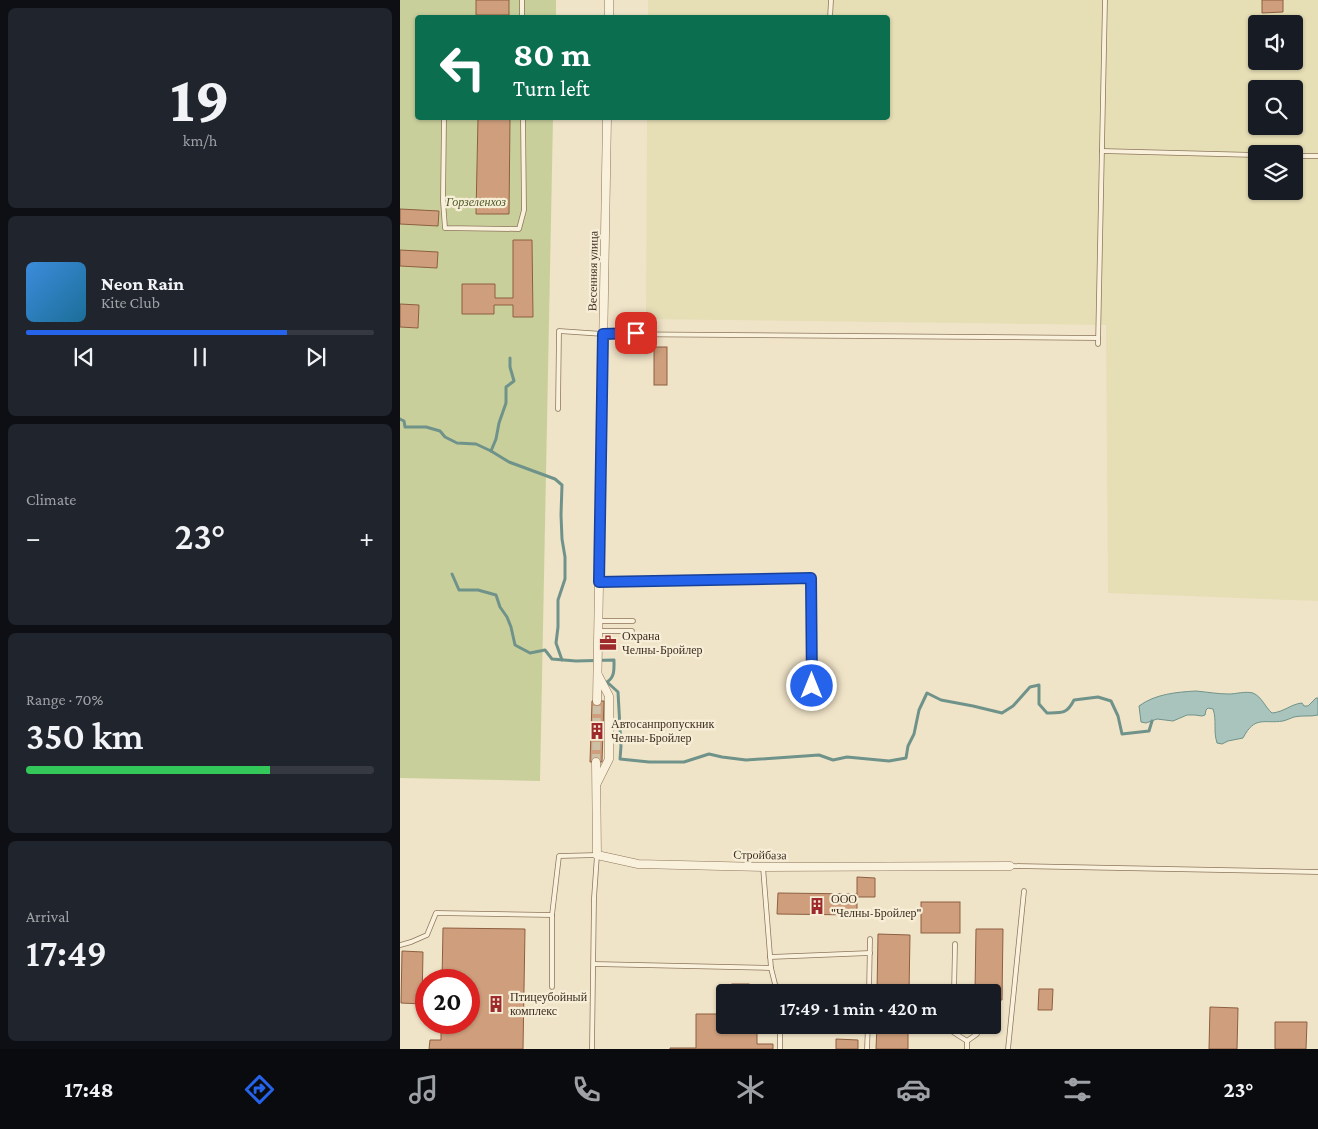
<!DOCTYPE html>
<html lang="en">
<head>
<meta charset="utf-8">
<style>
  :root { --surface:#171b24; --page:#20242c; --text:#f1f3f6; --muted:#9ea1a6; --line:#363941; --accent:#2563eb }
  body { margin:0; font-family:"Crimson Pro",serif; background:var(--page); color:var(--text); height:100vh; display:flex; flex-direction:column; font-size:19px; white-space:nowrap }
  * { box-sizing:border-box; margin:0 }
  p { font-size:16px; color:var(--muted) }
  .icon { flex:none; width:28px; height:28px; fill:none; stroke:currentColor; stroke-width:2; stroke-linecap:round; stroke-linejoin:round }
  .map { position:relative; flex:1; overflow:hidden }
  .panel { display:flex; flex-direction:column; gap:8px; padding:8px; background:#0d0f14; width:400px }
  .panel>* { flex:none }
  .top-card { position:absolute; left:15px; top:15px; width:475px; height:105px; border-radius:5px; box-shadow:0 1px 4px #0004; background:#0b6e4f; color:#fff; overflow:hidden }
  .buttons { position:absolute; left:848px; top:15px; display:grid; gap:10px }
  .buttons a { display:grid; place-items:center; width:55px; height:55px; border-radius:5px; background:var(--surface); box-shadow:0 1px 4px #0004; font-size:25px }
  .speed { position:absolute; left:15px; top:969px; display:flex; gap:10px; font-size:25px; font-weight:700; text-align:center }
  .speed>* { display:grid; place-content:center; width:65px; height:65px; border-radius:50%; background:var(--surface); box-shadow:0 1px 4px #0004; line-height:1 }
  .speed .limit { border:8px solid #d22; background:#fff; color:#111 }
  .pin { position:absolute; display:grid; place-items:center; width:42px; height:42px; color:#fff; margin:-21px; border-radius:10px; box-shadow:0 2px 8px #0006 }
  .me { position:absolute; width:55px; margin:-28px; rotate:0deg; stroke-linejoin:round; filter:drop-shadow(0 0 4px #0008) }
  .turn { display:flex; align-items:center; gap:18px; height:105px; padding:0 15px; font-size:22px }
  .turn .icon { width:65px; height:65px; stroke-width:2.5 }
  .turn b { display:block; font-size:35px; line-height:42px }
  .big { font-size:38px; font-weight:600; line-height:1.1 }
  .panel .tile { flex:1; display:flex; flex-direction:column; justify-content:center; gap:8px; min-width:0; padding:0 18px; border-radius:8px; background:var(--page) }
  .panel .dial { align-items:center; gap:0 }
  .dial b { font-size:65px; line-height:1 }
  .song { display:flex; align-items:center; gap:15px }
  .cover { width:60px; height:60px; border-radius:8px; background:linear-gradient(135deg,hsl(210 70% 55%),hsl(200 70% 35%)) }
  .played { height:5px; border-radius:2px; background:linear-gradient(90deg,var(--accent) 75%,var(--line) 75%) }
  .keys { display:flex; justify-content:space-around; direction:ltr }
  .heat { display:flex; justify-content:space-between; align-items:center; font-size:28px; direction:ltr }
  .charge { height:8px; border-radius:4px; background:linear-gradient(90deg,#34c759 70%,var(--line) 0) }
  .trip { position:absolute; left:316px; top:984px; width:285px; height:50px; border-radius:5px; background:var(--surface); box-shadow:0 1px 4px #0004; font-weight:600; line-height:50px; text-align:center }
  .tab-bar { display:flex; height:80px; justify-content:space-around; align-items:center; background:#090b0e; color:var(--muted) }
  .tab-bar .icon { width:35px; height:35px }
  .tab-bar .active { color:var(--accent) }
  .tab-bar b { font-size:22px; color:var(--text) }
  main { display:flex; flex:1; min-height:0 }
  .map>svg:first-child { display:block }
  .farmland { fill:#e6deb5; fill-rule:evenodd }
  .green { fill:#c9cf9b }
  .water { fill:#a9c4bc; stroke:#6f938a }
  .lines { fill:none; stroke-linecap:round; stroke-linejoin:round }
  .stream { stroke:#6f938a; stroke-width:3 }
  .building { fill:#cf9f7d; stroke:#8d5f41 }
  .minor-tunnel { stroke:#ccc0a6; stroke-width:8; stroke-dasharray:8 4; stroke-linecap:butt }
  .service-casing { stroke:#8d765c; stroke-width:5.5 }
  .minor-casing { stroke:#8d765c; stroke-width:9 }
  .service { stroke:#faf1dc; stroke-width:4 }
  .minor { stroke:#faf1dc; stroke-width:8 }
  .route-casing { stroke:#184099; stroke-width:12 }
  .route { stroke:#2563eb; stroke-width:9 }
  .labels { text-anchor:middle; stroke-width:4.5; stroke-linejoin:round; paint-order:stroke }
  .park-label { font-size:12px; font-style:italic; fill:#4d5a26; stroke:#f7eed8 }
  .street-label { font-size:12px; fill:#3d2e20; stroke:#f7eed8 }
  .poi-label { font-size:12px; fill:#3d2e20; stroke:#f7eed8; text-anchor:start }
</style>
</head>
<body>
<main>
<section class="panel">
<div class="tile dial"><b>19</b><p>km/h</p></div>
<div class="tile">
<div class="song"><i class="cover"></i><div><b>Neon Rain</b><p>Kite Club</p></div></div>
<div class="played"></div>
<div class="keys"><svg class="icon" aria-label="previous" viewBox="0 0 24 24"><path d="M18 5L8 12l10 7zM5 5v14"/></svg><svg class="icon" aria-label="pause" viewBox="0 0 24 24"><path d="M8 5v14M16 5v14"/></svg><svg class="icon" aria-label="next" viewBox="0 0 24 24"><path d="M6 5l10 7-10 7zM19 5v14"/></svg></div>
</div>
<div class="tile"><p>Climate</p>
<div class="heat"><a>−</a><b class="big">23°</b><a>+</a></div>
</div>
<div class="tile"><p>Range · 70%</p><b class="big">350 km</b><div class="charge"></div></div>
<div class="tile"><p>Arrival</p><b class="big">17:49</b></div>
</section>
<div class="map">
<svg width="918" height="1049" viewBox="0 0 918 1049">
  <rect width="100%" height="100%" fill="#f0e4c8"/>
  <path class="farmland" d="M248,0H918V601L708,593L706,325L246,319L247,118H488V18L248,17ZM856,24H894V61H856ZM856,89H894V126H856ZM856,154H894V191H856Z"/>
  <polygon class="green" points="0,0 156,0 156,17 18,18 18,118 153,118 140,781 0,778"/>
  <path class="water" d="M796,691C807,692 818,694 829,694C836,694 845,691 853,693C862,697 865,707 872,713C884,712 891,704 902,703L904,706H908L916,698H918V715C910,717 902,715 894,717C891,718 887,720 883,721C864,724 855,715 843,738L828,741L822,744L817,743C813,731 817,720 813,709L808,708L806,710L805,715L802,716L795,715H787L773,721L757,719L746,723L741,722L739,706C755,694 777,692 796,691Z"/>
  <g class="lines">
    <g class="stream">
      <polyline points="0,419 4,421 5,427 26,427 40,431 45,437 57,443 76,444 91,451 109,462 155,479 162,485 161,515 162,539 165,557 165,579 158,600 158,627 156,643 162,660"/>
      <polyline points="91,451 96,439 99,423 106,403 106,387 114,381 110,367 110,358"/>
      <path d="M52,574L59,590H78L96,595L100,607L107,617L111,627L115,645L130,653L145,650L152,659L176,661L214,660C214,669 215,677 207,682L218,692L221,746L220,759L249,762H284L309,754L322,757L346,760L419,755L433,760L447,757L489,761L506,758L508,746L514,734L519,710L527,693L541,700L573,706L602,713L613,706L630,687L639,685V704L647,713C662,713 667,714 674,700L698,697L711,701L718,716L722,734L749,731L752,721"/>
    </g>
  </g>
  <g class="building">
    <rect x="76" y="0" width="33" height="15"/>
    <polygon points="862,0 883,0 883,12 862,13"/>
    <polygon points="78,118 110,118 109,214 76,214"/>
    <polygon points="0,209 39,211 38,226 0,224"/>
    <polygon points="113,240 132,240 133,317 113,317 113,305 94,305 94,314 62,314 62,284 95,284 95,298 113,298"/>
    <polygon points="0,250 38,252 37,268 0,266"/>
    <polygon points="0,304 19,305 18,328 0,327"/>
    <rect x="254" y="347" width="13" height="38"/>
    <polygon points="192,701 204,701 202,762 190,762"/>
    <polygon points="457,877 475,878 475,897 457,897"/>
    <polygon points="378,893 457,894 457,915 377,914"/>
    <rect x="521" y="902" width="39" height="31"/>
    <polygon points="43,928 125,929 123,1049 29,1049 30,1040 41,1040 41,1022 69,1022 69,980 42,980"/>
    <polygon points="576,929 603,929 602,1000 592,1000 592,992 575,992"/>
    <polygon points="478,934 510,935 509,992 477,992"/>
    <polygon points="2,951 23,952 22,1004 1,1003"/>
    <rect x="332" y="984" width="17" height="8"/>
    <polygon points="639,989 653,989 652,1010 638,1010"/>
    <polygon points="810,1007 838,1008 837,1049 809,1049"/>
    <polygon points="296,1014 325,1014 325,1025 349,1025 349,1027 357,1027 357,1044 373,1044 373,1049 270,1049 270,1048 296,1048"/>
    <polygon points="875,1022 907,1022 906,1049 875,1049"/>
    <polygon points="477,1025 508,1025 508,1049 476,1049"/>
    <polygon points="436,1039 458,1040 458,1049 436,1049"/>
  </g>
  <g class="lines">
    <polyline class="minor-tunnel" points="196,762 197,701"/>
    <g class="service-casing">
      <g id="service">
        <polyline points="122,18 122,0"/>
        <polyline points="430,18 431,0"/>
        <polyline points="44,118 43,201 45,228 119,229 124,210 123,118"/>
        <polyline points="702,151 856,155"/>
        <polyline points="894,156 918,156"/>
        <polyline points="698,344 705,0"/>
        <polyline points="158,409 159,331 203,334 698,338"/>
        <polyline points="199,582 411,578 412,686"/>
        <polyline points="199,621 233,621"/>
        <polyline points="198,631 232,631"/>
        <polyline points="610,866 918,872"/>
        <polyline points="363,867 371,968 377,992"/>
        <polyline points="152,915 159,856 197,855 194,898 192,1049"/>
        <polyline points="0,945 11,942 27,935 36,913 152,915 152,987"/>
        <polyline points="370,957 470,953"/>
        <polyline points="194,964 371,968"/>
        <polyline points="469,992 470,939"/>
        <polyline points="554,992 555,944"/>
        <polyline points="553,1025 553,1032 567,1041"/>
        <polyline points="380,1049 380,1025"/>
        <polyline points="467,1049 468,1025"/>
        <polyline points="567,1049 567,1041 577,1034 578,1025"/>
        <polyline points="608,1049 624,891"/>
      </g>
    </g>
    <g class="minor-casing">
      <g id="minor">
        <polyline points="209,18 209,0"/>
        <polyline points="197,701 207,118"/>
        <polyline points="196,762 197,855 238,864 363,867 610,866"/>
        <polyline points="197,783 209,759 209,696 198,675"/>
      </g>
    </g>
    <use href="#service" class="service"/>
    <use href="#minor" class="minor"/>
  </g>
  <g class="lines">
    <g class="route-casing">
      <polyline id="route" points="236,333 203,334 199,582 411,578 412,686"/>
    </g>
    <use href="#route" class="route"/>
  </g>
  <defs>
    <g id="office-bare" transform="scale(1.35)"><path d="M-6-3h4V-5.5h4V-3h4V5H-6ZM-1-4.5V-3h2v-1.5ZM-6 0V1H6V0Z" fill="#9e2a2b" stroke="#f7eed8" stroke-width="2.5" paint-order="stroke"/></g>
    <g id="building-bare" transform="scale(1.35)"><path d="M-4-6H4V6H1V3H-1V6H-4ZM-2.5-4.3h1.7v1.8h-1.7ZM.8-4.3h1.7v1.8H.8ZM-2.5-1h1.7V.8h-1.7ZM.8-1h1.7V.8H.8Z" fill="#9e2a2b" stroke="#f7eed8" stroke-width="2.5" paint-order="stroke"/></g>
  </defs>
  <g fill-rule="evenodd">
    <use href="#office-bare" x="208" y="643"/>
    <use href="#building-bare" x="197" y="731"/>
    <use href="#building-bare" x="417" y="906"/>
    <use href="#building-bare" x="96" y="1004"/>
  </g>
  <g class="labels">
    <g class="park-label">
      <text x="76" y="206">Горзеленхоз</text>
    </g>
    <g class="street-label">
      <text transform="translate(193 271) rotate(-89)" y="4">Весенняя улица</text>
      <text transform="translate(360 855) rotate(1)" y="4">Стройбаза</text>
    </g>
    <g class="poi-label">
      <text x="222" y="640">Охрана<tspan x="222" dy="14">Челны-Бройлер</tspan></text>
      <text x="211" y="728">Автосанпропускник<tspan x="211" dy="14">Челны-Бройлер</tspan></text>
      <text x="431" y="903">ООО<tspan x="431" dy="14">"Челны-Бройлер"</tspan></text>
      <text x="110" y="1001">Птицеубойный<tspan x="110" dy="14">комплекс</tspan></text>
    </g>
  </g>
</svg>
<div class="buttons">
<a><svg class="icon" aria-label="sound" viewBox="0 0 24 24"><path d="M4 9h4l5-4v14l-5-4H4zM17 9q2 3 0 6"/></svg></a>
<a><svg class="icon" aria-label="search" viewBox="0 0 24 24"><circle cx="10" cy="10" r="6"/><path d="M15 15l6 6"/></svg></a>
<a><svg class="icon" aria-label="layers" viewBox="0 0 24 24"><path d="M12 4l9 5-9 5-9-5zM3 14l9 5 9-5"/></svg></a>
</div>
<div class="speed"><div class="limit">20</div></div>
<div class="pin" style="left:236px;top:333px;background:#d93025"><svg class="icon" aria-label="arrive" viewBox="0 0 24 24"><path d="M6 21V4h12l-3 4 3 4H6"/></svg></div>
<svg class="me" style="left:412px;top:686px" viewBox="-20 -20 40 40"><circle r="17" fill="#2563eb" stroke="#fff" stroke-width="3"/><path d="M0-11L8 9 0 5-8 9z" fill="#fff"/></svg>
<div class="trip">17:49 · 1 min · 420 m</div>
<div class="top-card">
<div class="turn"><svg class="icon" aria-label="left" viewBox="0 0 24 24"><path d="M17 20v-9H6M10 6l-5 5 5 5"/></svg><div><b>80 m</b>Turn left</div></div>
</div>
</div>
</main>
<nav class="tab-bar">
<b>17:48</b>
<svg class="icon active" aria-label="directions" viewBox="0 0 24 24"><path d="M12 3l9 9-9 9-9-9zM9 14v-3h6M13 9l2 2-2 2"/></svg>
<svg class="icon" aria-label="music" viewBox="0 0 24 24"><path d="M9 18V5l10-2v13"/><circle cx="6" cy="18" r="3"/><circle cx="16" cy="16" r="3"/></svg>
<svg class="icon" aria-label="phone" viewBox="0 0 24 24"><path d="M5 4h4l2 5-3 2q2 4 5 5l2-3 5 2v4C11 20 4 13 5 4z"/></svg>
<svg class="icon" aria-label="climate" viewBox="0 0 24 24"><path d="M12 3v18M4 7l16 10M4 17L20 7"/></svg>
<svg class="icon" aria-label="car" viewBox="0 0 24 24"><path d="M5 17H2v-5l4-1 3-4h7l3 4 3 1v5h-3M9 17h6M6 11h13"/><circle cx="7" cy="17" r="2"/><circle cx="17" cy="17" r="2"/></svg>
<svg class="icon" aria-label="filters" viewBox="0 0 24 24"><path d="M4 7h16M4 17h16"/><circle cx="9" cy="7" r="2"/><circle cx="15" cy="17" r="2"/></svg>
<b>23°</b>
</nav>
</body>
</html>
